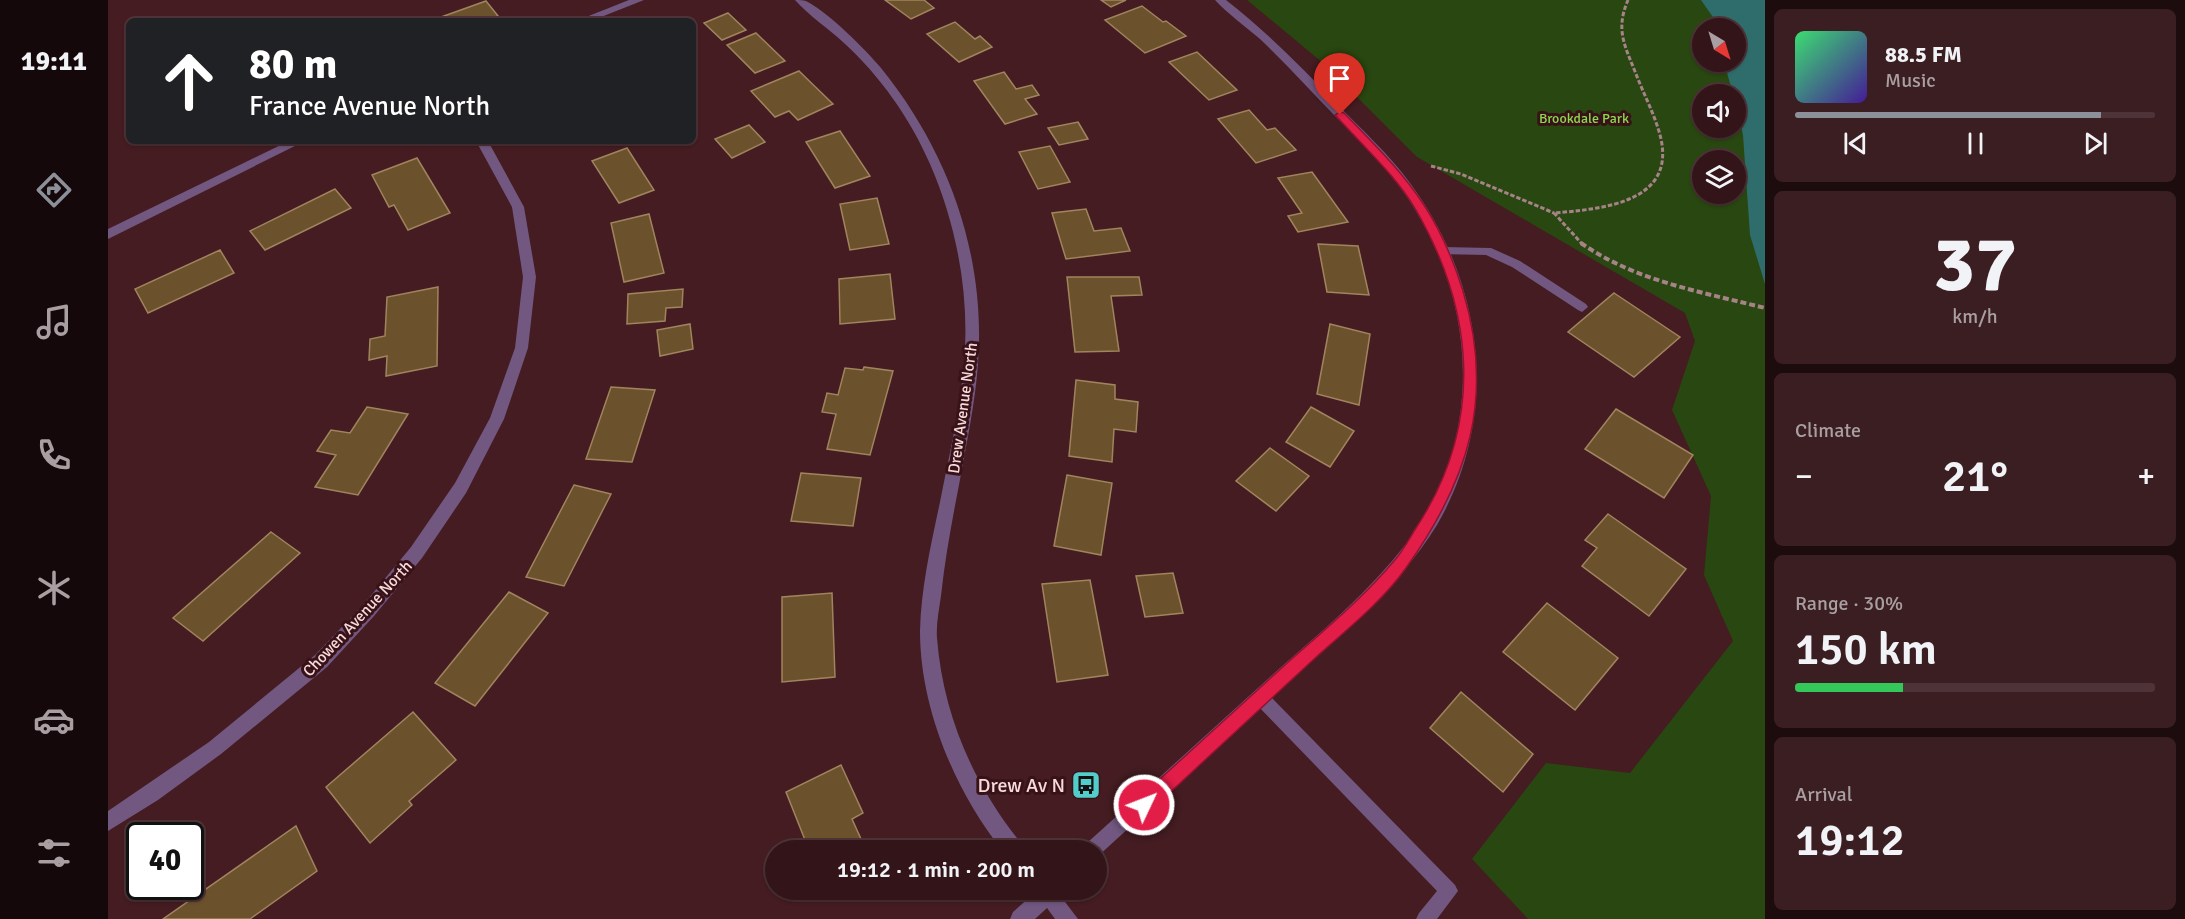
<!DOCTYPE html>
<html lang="en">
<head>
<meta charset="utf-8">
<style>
  :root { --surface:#331519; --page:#3b1e22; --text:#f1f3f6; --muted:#a99fa2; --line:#4e3438; --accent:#8c9099 }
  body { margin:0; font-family:Signika,sans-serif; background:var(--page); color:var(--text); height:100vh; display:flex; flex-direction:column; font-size:22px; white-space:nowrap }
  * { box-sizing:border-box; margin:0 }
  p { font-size:20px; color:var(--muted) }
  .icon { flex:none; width:33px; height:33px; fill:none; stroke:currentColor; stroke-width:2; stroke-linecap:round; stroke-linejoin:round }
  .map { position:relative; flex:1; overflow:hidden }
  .sheet { display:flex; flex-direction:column; gap:9px; padding:9px; background:#1c0c0e; width:420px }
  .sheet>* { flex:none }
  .hud { position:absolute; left:18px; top:18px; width:570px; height:126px; border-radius:9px; box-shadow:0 2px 4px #0004,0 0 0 2px var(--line); background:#202124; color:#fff; overflow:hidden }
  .needle { width:39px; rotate:142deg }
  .controls { position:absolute; left:1584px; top:18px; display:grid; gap:12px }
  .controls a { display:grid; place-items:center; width:54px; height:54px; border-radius:50%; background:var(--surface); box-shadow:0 2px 4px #0004,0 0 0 2px var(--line); font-size:30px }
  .speed { position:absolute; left:18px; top:822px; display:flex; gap:12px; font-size:30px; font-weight:700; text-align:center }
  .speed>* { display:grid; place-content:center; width:78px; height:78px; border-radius:50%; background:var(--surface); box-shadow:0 2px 4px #0004,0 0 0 2px var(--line); line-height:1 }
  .speed .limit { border:3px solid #111; border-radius:9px; background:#fff; color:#111 }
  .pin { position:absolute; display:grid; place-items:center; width:51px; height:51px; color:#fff; margin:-62px -26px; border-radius:50% 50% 50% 0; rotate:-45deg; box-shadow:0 0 6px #0007 }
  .pin .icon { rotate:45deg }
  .me { position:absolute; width:66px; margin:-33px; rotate:47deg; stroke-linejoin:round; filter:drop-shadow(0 0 4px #0008) }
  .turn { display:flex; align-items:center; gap:21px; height:126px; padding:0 24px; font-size:27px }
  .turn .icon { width:78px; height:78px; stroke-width:2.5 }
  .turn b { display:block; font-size:42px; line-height:51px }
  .big { font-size:45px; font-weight:600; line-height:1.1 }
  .sheet .widget { flex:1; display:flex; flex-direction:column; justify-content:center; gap:9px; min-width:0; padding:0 21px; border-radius:9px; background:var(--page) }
  .sheet .dial { align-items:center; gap:0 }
  .dial b { font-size:78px; line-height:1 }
  .song { display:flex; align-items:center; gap:18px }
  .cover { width:72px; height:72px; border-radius:9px; background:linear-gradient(135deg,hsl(140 70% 55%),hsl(260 70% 35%)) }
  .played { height:6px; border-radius:3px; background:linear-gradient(90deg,var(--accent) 85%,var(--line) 85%) }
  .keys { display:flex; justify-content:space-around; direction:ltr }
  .heat { display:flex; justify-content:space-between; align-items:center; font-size:33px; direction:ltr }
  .charge { height:9px; border-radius:4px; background:linear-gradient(90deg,#34c759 30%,var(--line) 0) }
  .trip { position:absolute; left:657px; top:840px; width:342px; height:60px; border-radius:30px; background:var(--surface); box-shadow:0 2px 4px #0004,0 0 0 2px var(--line); font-weight:600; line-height:60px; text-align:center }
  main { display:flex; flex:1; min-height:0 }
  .tab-bar { display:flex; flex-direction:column; width:108px; justify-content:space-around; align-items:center; background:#14080a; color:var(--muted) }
  .tab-bar .icon { width:42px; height:42px }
  .tab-bar .selected { color:var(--accent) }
  .tab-bar b { font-size:27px; color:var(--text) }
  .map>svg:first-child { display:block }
  .green { fill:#294710; fill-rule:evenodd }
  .water { fill:#2f6d6c }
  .building { fill:#6c512d; stroke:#a0845e; stroke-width:1.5 }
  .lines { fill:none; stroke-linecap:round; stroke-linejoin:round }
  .path-far1 { stroke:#a58387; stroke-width:3; stroke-dasharray:4.5 2; stroke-linecap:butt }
  .path { stroke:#a58387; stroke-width:4; stroke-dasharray:6 3; stroke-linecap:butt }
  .service { fill:#725780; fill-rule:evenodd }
  .minor { fill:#725780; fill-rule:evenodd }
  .tertiary { fill:#725780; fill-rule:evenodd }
  .route { fill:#e11d48; stroke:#92132f; stroke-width:1.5 }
  .labels { text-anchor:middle; stroke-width:6; stroke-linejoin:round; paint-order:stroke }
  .far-park-label { font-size:14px; fill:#8bd94e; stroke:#391218 }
  .street-label { font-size:16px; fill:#f6dadc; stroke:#391218 }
  .near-poi-label { font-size:20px; fill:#f6dadc; stroke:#391218; text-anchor:end }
</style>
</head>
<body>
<main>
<nav class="tab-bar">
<b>19:11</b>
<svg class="icon selected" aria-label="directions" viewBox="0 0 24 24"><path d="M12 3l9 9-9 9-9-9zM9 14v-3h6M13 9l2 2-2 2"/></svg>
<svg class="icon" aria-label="music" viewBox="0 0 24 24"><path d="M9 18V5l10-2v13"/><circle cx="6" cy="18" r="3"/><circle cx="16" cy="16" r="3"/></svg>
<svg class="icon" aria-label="phone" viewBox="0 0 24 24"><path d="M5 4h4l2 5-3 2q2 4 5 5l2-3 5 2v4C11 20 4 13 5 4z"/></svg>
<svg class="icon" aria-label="climate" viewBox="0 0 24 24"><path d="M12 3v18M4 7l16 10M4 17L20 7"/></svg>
<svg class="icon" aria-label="car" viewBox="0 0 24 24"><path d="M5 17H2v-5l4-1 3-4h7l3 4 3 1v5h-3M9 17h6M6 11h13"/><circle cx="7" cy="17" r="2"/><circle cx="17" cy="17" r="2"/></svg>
<svg class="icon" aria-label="filters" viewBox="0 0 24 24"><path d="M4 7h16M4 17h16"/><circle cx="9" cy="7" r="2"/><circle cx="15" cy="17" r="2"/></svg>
</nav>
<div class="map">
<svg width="1657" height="919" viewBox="0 0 1657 919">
  <rect width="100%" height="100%" fill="#441c21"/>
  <path class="green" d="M1139,0H1657V919H1420L1364,859L1438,763L1522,773L1625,641L1596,575L1603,496L1564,410L1587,341L1577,313L1309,157L1215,63ZM1594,28H1628V62H1594ZM1594,94H1628V128H1594ZM1594,160H1628V194H1594Z"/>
  <polygon class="water" points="1593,0 1657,0 1657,284 1642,235 1635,135 1628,105 1628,94 1625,94 1616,62 1628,62 1628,28 1609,28 1607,20"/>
  <g class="building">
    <polygon points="777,0 816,0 826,8 803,19"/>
    <polygon points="993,0 1018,0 1003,7"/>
    <polygon points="378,1 390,16 376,21 322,21"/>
    <polygon points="1034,6 1055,22 1058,21 1078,36 1037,53 997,20"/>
    <polygon points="620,13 638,30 614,40 596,23"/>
    <polygon points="847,22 867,39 872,36 884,47 851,62 819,34"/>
    <polygon points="648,33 677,61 647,73 619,45"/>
    <polygon points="1089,52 1129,90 1101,100 1061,62"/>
    <polygon points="691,71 725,104 690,120 681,111 667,117 643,91"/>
    <polygon points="896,72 908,89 924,85 931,95 917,99 929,114 897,124 866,81"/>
    <polygon points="1141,110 1159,130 1167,128 1188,150 1148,163 1110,119"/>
    <polygon points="970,122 980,139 951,145 940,128"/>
    <polygon points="641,125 657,142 624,158 607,139"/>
    <polygon points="732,131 762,176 727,188 698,142"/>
    <polygon points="942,146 962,182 930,189 911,152"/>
    <polygon points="519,148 546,190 511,203 484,161"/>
    <polygon points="309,158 342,213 300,230 286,205 281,207 264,175"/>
    <polygon points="1204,172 1240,222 1190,232 1180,216 1194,213 1170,178"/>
    <polygon points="227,189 243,208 157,250 142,231"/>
    <polygon points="769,198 781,244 742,250 732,204"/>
    <polygon points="978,209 986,231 1013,228 1022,251 958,259 944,213"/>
    <polygon points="541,214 556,273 516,282 503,223"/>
    <polygon points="1210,244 1250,246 1261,295 1219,292"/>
    <polygon points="112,250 126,273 40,313 27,289"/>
    <polygon points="782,274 787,319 732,324 731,279"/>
    <polygon points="959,277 1031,277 1034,295 1003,296 1011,351 967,352"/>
    <polygon points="330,287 329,366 278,376 279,356 261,360 262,339 277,336 279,297"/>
    <polygon points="575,289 574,307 558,308 557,321 519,324 520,294"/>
    <polygon points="1506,293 1572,337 1526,377 1460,332"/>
    <polygon points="582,324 585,349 552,356 549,330"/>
    <polygon points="1222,324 1262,334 1251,405 1209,394"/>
    <polygon points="756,367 785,371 762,455 719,449 728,414 714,412 719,393 730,395 737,368 755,370"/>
    <polygon points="968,380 1007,385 1007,399 1030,402 1028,432 1006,429 1004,462 961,456"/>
    <polygon points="503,387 547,390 524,462 478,459"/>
    <polygon points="259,407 300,414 250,495 207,487 228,455 209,451 223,430 242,433"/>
    <polygon points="1203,407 1246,431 1222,467 1178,442"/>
    <polygon points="1508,409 1585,455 1556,498 1477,449"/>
    <polygon points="1162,448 1201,476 1168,511 1128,481"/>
    <polygon points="693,473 753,478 745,526 683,521"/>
    <polygon points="959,475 1004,483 993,555 946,546"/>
    <polygon points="466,485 503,494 456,586 418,577"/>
    <polygon points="1500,514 1578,569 1541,616 1474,566 1489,548 1477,540"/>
    <polygon points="163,532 192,553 95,641 65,618"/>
    <polygon points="1065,573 1075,613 1037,617 1028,576"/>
    <polygon points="982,580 1000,675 949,682 934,584"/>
    <polygon points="401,592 440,613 367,706 327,683"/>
    <polygon points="724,593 727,677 674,682 674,597"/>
    <polygon points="1439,603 1510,658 1467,710 1395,652"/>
    <polygon points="1353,692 1425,754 1395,792 1322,728"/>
    <polygon points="305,712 348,760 301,801 304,805 262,843 218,787"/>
    <polygon points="733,765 755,813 744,819 758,850 701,850 678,792"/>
    <polygon points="188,826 209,871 142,919 55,919"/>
  </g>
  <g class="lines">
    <g class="path-far1">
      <polyline points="1323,166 1353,174 1446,213"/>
      <path d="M1475,245L1446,213C1491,209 1567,204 1553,139C1548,117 1536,95 1528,74C1517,46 1507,30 1520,0"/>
    </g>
    <path class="path" d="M1473,243C1527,281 1594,292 1657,308"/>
    <g class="service">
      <polygon points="1335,247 1383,248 1412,261 1478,304 1480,307 1474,312 1470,310 1404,267 1378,255 1331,254 1329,251"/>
      <polygon points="1153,690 1159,693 1347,885 1350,891 1329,919 1308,919 1311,913 1329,891 1147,703 1145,698 1147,693"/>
    </g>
    <g class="minor">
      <polygon points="521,0 536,0 483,21 468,21"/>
      <path d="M687,0C692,0 696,0 700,2C723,15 756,48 773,68C841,152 878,256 870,364C867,405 858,445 851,485C844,521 837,558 833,596C831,610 828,624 829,638C835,714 865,784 913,843L915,850H894C847,791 812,708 812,631C813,588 823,544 832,502C841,456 852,410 856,364C862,296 849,226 822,164C802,118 772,76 736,43C720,28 701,16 687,0Z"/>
      <polygon points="181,141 197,141 0,239 0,229"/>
      <polygon points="368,141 380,141 416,207 428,277 420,348 396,419 358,493 314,558 266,616 219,667 113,754 50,800 0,831 0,811 101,742 207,655 255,605 303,547 347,483 382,418 407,348 415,277 404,207"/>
      <polygon points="926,890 948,890 970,919 947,919"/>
    </g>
    <g class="tertiary">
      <path d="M1107,0H1118C1158,31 1193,67 1228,103C1253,129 1281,154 1302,183C1376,283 1393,415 1329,525C1309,558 1283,585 1257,612L988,858V850H977L979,843C1040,788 1100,733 1161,678C1209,635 1261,593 1300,541C1379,436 1369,294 1294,190C1275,163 1251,141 1228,117C1203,91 1178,64 1152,39C1137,26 1120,14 1107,0Z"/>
      <polygon points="930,890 954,890 951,897 927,919 902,919 905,912"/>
    </g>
  </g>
  <path class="route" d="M1232,112L1236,113C1264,142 1294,171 1316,205C1333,231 1346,262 1355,291C1387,397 1361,480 1298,568C1274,602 1237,631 1205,660C1151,710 1097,760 1042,811L1036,813L1030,811L1028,805L1030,799C1080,754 1129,709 1178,664C1215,631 1254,599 1286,561C1294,552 1300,541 1306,531C1375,428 1369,316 1308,210C1288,176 1256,147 1229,117L1227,115Z"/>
  <defs>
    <g id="bus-square" transform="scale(1.5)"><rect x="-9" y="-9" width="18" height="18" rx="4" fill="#53cdcb" stroke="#391218"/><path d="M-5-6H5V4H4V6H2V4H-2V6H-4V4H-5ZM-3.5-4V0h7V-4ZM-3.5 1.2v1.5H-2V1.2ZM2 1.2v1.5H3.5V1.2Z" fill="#111"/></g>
  </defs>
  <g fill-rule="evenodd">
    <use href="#bus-square" x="978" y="785"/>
  </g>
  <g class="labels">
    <g class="far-park-label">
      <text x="1476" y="123">Brookdale Park</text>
    </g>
    <g class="street-label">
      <text transform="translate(854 408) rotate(-82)" y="6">Drew Avenue North</text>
      <text transform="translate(249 618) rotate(-47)" y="6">Chowen Avenue North</text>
    </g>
    <g class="near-poi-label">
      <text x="957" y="792">Drew Av N</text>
    </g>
  </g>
</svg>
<div class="controls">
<a><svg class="needle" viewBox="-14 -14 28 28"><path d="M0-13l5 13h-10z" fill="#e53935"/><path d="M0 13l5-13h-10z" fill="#a99fa2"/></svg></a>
<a><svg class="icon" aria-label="sound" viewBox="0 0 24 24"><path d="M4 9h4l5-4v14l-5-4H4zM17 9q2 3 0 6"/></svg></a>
<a><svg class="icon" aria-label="layers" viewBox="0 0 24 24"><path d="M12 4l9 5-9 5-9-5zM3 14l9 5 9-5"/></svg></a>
</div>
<div class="speed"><div class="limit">40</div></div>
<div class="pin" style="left:1232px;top:115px;background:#d93025"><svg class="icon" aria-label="arrive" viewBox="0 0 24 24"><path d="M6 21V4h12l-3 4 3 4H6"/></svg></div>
<svg class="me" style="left:1036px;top:805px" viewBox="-20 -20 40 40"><circle r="17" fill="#e11d48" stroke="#fff" stroke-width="3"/><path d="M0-11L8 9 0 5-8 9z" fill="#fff"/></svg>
<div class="trip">19:12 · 1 min · 200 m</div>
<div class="hud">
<div class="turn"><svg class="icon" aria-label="ahead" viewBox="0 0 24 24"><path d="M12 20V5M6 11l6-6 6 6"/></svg><div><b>80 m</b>France Avenue North</div></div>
</div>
</div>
<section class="sheet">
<div class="widget">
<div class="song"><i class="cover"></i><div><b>88.5 FM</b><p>Music</p></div></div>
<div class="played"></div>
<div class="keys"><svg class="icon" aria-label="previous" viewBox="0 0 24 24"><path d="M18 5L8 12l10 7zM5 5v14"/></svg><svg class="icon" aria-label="pause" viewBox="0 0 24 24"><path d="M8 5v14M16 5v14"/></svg><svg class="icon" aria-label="next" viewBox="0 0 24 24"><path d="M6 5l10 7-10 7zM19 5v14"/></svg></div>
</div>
<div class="widget dial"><b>37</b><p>km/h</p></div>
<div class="widget"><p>Climate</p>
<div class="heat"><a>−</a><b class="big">21°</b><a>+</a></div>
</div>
<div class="widget"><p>Range · 30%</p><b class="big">150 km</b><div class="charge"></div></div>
<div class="widget"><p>Arrival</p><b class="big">19:12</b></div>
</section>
</main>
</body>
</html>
